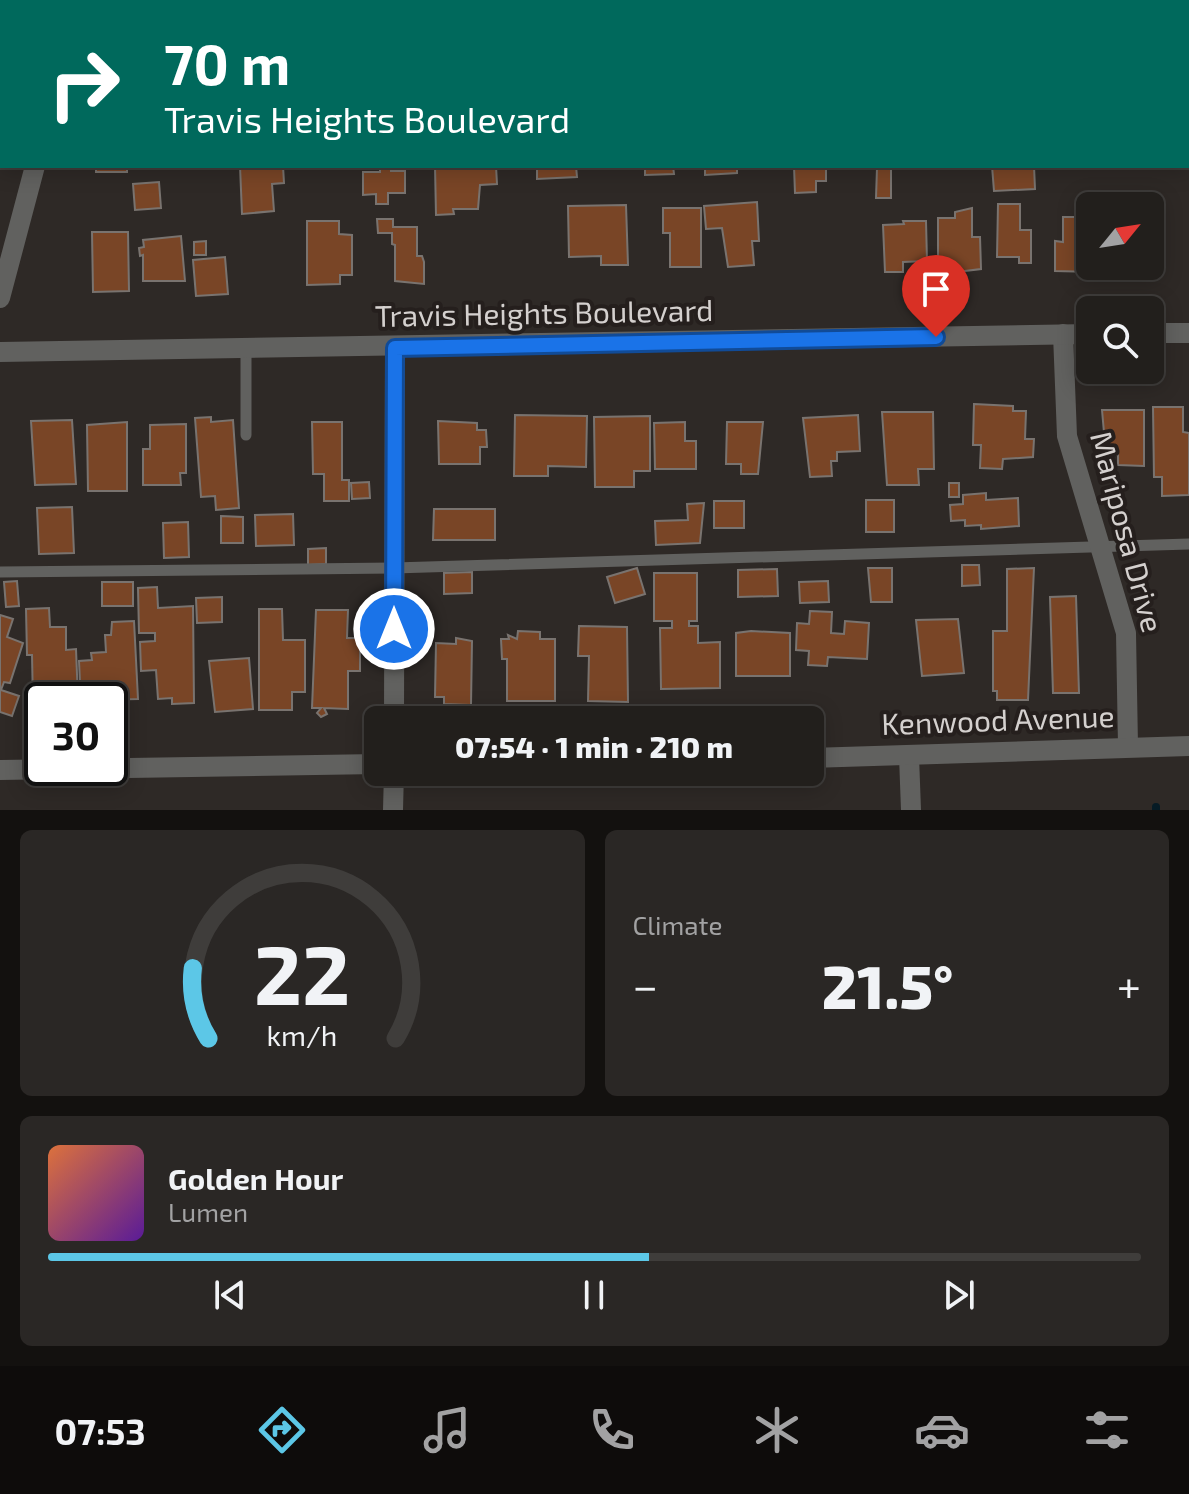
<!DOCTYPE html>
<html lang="en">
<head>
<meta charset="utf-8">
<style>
  :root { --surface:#221f1c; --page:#2a2725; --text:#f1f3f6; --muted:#a2a2a3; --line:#3f3d3b; --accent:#5cc7e7 }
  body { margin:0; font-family:"Exo 2",sans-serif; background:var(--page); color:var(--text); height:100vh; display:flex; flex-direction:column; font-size:30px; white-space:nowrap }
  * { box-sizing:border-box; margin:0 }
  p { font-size:26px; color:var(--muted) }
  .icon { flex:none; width:44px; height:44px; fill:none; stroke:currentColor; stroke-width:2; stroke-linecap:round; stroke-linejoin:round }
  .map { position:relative; height:810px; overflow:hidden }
  .panel { display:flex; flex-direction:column; gap:20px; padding:20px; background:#13110f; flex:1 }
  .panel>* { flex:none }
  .top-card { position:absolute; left:0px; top:0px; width:1190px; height:168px; box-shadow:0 4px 20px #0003,0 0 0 2px var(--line); background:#00695c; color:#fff; overflow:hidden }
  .needle { width:52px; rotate:60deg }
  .tools { position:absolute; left:1076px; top:192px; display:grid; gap:16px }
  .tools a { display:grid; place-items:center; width:88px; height:88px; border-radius:12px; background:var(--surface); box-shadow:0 4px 20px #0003,0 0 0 2px var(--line); font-size:40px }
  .speed { position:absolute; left:24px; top:682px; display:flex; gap:16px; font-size:40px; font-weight:700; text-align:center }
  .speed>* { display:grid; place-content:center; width:104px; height:104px; border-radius:50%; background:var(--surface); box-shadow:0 4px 20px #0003,0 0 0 2px var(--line); line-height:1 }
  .speed .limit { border:4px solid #111; border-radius:12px; background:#fff; color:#111 }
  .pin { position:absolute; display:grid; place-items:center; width:68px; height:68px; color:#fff; margin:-82px -34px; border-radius:50% 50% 50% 0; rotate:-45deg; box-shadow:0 0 8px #0007 }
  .pin .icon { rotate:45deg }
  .me { position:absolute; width:88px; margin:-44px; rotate:0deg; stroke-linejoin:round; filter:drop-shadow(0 0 6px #0008) }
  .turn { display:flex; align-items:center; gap:28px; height:168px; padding:0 32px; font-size:36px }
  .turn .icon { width:104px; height:104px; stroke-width:2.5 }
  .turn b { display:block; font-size:56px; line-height:68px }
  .big { font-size:60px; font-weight:800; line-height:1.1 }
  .panel .tile { flex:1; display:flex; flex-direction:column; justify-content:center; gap:12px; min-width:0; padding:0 28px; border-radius:12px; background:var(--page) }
  .panel .dial { align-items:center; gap:0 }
  .dial svg { height:208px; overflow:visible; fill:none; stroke:var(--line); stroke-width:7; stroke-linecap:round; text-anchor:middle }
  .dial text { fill:var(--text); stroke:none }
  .song { display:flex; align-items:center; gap:24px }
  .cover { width:96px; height:96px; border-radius:12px; background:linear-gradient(135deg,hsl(20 70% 55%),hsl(270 70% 35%)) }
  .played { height:8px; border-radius:4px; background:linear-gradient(90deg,var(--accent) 55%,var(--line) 55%) }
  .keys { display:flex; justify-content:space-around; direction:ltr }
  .heat { display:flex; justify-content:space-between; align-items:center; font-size:44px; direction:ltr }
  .panel .tiles { flex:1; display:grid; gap:20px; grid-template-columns:1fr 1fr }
  .tile:last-child { grid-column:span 2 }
  .trip { position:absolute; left:364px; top:706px; width:460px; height:80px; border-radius:12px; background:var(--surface); box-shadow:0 4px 20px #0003,0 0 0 2px var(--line); font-weight:800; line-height:80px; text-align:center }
  .tabs { display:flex; height:128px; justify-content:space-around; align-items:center; background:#0e0c0b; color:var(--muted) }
  .tabs .icon { width:56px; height:56px }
  .tabs .current { color:var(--accent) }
  .tabs b { font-size:36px; color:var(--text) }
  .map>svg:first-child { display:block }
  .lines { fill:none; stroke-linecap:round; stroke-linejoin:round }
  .stream { stroke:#061b25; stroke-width:8 }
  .building { fill:#794526; stroke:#79736f; stroke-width:2 }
  .service { stroke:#61615f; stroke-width:11 }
  .minor { stroke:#61615f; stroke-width:20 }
  .tertiary { stroke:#61615f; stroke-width:20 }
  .route-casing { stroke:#114b97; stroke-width:20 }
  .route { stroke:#1a73e8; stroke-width:14 }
  .labels { text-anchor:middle; stroke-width:8; stroke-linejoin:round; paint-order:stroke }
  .street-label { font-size:30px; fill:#d4d0ce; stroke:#251f1d }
</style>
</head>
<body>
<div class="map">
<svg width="1189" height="810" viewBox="0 0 1189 810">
  <rect width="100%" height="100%" fill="#2e2926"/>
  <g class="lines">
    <polyline class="stream" points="1156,807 1156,810"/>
  </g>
  <g class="building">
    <rect x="96" y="166" width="31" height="6"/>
    <polygon points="240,166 283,166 284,183 272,184 274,211 242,214"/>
    <polygon points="380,166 391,166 391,171 405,171 405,193 388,193 388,204 376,204 376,194 363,195 363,172 380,172"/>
    <polygon points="435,166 496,166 497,184 480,185 478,209 453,209 454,214 436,215"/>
    <polygon points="537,166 576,166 577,177 537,179"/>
    <polygon points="645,166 673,166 674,174 645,175"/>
    <polygon points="705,166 737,166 737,173 705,175"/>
    <polygon points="794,166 826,166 826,181 816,181 816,192 795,193"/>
    <polygon points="992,166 1034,166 1035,189 994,191"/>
    <polygon points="877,168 891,168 891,198 876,198"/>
    <polygon points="159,182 161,208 135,210 133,184"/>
    <rect x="1126" y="193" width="23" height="13"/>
    <polygon points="757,202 759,241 752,241 754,265 728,267 722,228 706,229 704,206"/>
    <polygon points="998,204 1020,204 1020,230 1031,230 1031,263 1019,263 1019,257 997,257"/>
    <polygon points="626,205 628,265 601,265 601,256 569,257 568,206"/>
    <polygon points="663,208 701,208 701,267 670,267 670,233 663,233"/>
    <polygon points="972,208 972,237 980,237 981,269 956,272 957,269 938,270 938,218 955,218 955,212"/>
    <polygon points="1063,217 1083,217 1083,242 1090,242 1090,266 1095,266 1095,272 1055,271 1055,241 1063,242"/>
    <polygon points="377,219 393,219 393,227 417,227 417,256 422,256 424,262 424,284 395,281 395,245 392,244 392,233 378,233"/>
    <polygon points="307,221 339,221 339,234 352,235 352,275 340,275 340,284 307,285"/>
    <polygon points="903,221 926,221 927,261 903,262 903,272 885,272 883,225 904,224"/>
    <polygon points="92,232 128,232 129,291 93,292"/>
    <polygon points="181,236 185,281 143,281 143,255 140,256 139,248 144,247 143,240"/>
    <polygon points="1150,236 1161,236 1160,262 1150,262"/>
    <polygon points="206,241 206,255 194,255 194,242"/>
    <polygon points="225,257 228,294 196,296 193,260"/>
    <polygon points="974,404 1013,406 1013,411 1026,411 1025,439 1034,439 1033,457 1003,459 1002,469 980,468 981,445 973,445"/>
    <polygon points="1153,407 1183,407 1183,432 1189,433 1189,495 1162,496 1162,477 1154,477"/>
    <polygon points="1102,410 1144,410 1144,466 1118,465 1118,455 1106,455"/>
    <polygon points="882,412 933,412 934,469 918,469 919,485 887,485"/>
    <polygon points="515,415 587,416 586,467 548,466 548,476 514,476"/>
    <polygon points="858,415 860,451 837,452 837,461 831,461 832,476 810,477 803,418"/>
    <polygon points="650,416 650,471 634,471 634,487 595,487 594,417"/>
    <polygon points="211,417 211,422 233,420 239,508 216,510 215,496 201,497 195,418"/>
    <polygon points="72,420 76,484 35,485 31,421"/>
    <polygon points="438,421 477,423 477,430 486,430 487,447 480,447 480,464 439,464"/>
    <polygon points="127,422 127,491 88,491 87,425"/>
    <polygon points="312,422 342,422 342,480 349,480 349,501 324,501 324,474 313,474"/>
    <polygon points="685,422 685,441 696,441 696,469 655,469 654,423"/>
    <polygon points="727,422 763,422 758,474 741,474 741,464 726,464"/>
    <polygon points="186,424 186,473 180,473 181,485 143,485 143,449 150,449 150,425"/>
    <polygon points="369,482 370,498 352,499 351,483"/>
    <rect x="949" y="483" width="10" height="14"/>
    <polygon points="986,493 986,500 1018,498 1019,526 981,529 981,525 965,526 965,520 951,521 950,505 963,504 963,495"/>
    <rect x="866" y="500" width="28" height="32"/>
    <rect x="714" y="501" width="30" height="27"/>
    <polygon points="704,503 700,543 656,545 655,521 688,520 687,504"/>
    <polygon points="72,507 74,553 39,554 37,508"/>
    <polygon points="434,509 495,509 495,540 433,540"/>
    <polygon points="293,514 294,545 256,546 255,515"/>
    <polygon points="221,516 243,517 243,543 221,543"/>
    <polygon points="188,522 189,557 164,558 163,523"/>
    <polygon points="326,548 326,564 308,565 308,549"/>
    <polygon points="962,565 979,565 980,585 962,586"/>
    <polygon points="637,568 645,594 615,603 607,577"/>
    <polygon points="868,568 892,568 892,602 871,602"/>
    <polygon points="1034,568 1028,700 997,700 997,691 993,691 993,631 1007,631 1007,569"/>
    <polygon points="777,569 778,596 738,597 738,570"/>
    <polygon points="472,572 472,593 444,594 444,573"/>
    <polygon points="654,573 697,573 697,621 689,621 689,626 698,626 698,643 720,642 720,688 661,689 660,628 672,628 672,621 654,621"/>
    <polygon points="17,581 19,606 6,607 4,582"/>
    <polygon points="828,581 829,602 800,603 799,582"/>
    <rect x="102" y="582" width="31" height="24"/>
    <polygon points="157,587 158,608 193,606 194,703 172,704 172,698 158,699 156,670 141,671 140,642 155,641 155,633 139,633 138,588"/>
    <polygon points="1076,596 1079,693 1053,693 1050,597"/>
    <polygon points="222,597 222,622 197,623 196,598"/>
    <polygon points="49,608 50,627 66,627 66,650 76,649 78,700 42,700 42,704 33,704 32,655 27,655 26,609"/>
    <polygon points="259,609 282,609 283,640 305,640 305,692 292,692 292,710 259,710"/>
    <polygon points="316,610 348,610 347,638 360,638 360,671 348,671 348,709 324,708 327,714 321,717 317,713 321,708 312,708"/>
    <polygon points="810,611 832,612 831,633 844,634 845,621 869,623 867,659 828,657 827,666 808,665 809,651 796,650 797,623 809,624"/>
    <polygon points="0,615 13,619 7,637 23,643 10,683 4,682 1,690 19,696 12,716 0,712"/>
    <polygon points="958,619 964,673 922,676 916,620"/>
    <polygon points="134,621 138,699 94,700 93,681 80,682 79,661 92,660 91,653 106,652 105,635 111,635 112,622"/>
    <polygon points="579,626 627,627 628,702 588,701 589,656 578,656"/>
    <polygon points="518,631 540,632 540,639 555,639 555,701 507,701 507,659 502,659 501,639 509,639 508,635 517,639"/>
    <polygon points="751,631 790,633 790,676 736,676 736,633"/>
    <polygon points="456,638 472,641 471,705 444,704 444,697 435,697 436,643 456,644"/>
    <polygon points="249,658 253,709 215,712 209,661"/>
  </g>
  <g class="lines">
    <g class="service">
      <polyline points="292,0 292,2"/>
      <polyline points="470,2 470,0"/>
      <polyline points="246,347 246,435"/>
      <polyline points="0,572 394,568 1189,544"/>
    </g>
    <g class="minor">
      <polyline points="1084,0 1085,2"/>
      <polyline points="1188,73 1189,73"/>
      <polyline points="1063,334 1067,436 1126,633 1128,746"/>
      <polyline points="394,720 395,348"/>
      <polyline points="909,756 911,810"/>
      <polyline points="810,758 1189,746"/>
      <polyline points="0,770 378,764"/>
      <polyline points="393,810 394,772"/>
    </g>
    <g class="tertiary">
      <polyline points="79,2 80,0"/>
      <polyline points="0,298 35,166"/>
      <polyline points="1150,333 1189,333"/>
      <polyline points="0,352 1090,334"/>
    </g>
  </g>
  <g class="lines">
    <g class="route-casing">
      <polyline id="route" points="394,629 395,348 936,337"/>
    </g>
    <use href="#route" class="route"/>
  </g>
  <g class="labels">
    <g class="street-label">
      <text transform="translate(544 314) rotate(-1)" y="10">Travis Heights Boulevard</text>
      <text transform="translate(1126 532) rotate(75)" y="10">Mariposa Drive</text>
      <text transform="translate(998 721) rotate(-2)" y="10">Kenwood Avenue</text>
    </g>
  </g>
</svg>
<div class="tools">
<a><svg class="needle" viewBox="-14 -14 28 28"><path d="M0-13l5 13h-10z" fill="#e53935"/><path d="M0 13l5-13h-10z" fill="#a2a2a3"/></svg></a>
<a><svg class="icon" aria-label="search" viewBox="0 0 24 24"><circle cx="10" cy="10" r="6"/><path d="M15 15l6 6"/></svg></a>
</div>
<div class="speed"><div class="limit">30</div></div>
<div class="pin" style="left:936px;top:337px;background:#d93025"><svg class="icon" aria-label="arrive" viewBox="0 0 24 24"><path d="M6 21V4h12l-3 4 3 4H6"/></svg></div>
<svg class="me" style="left:394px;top:629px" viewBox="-20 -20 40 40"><circle r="17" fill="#1a73e8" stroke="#fff" stroke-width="3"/><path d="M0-11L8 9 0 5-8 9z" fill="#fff"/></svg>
<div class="trip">07:54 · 1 min · 210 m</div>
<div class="top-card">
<div class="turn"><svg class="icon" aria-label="right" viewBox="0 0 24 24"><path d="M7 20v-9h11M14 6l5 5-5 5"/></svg><div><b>70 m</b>Travis Heights Boulevard</div></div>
</div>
</div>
<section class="panel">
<div class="tiles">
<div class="tile dial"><svg viewBox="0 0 100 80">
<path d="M14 69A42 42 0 1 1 86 69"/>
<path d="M14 69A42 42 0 0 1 8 42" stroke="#5cc7e7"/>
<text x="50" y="56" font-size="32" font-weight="700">22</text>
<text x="50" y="72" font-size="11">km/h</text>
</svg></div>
<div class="tile"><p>Climate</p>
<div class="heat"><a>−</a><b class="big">21.5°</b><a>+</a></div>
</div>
<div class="tile">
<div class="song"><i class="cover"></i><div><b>Golden Hour</b><p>Lumen</p></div></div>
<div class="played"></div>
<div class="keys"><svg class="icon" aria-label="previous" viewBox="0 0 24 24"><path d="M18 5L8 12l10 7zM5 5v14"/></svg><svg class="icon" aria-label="pause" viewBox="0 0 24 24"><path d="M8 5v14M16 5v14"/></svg><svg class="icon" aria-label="next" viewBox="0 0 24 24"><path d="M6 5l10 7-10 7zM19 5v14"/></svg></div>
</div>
</div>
</section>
<nav class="tabs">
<b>07:53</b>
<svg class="icon current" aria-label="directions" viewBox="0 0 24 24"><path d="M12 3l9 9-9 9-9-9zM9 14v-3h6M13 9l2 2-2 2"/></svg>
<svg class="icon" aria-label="music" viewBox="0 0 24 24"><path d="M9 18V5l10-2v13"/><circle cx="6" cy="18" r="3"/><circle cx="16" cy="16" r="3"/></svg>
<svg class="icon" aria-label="phone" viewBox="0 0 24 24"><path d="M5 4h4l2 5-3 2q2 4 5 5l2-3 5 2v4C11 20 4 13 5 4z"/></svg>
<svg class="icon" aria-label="climate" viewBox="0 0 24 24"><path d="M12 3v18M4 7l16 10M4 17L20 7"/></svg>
<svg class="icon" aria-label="car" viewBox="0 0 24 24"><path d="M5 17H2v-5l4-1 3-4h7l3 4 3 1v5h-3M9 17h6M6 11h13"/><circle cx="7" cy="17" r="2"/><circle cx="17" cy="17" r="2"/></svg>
<svg class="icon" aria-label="filters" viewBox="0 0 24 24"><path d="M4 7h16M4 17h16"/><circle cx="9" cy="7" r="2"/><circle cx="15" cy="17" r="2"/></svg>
</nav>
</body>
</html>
